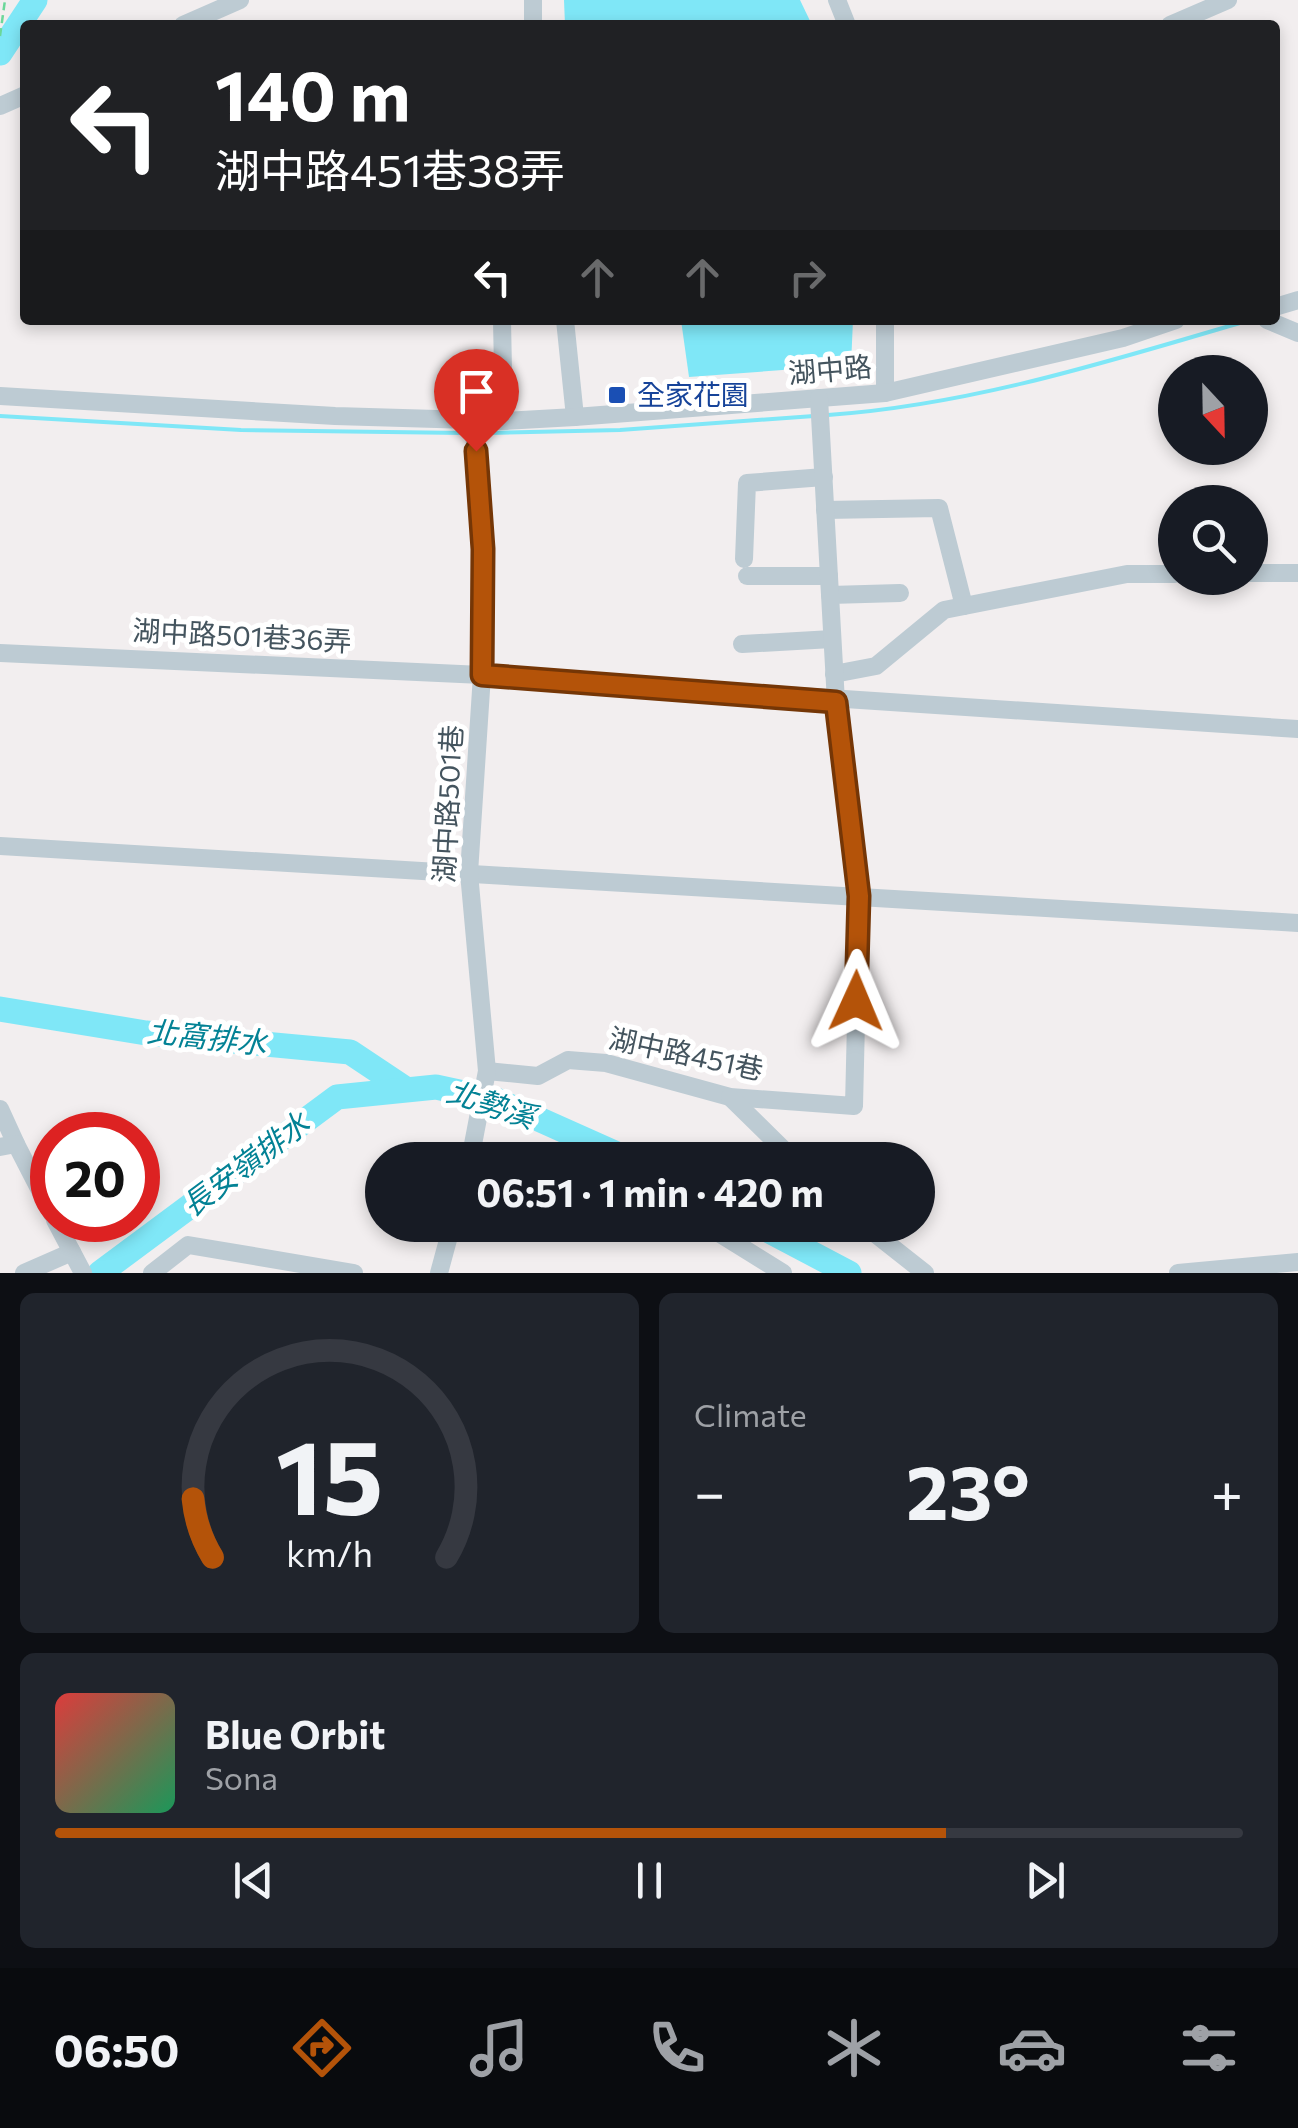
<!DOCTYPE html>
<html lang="en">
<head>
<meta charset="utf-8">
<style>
  :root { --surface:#171b24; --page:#20242c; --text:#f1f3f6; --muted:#9ea1a6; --line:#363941; --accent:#b45309 }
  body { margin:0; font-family:Commissioner,"Noto Sans TC",sans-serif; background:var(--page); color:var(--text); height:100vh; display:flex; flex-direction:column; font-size:38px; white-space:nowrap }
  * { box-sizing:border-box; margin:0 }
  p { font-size:32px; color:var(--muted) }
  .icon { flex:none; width:55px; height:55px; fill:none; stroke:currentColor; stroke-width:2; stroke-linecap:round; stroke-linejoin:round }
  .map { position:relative; height:1273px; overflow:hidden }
  .drawer { display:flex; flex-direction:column; gap:20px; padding:20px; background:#0d0f14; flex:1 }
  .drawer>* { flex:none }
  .hud { position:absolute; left:20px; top:20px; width:1260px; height:305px; border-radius:10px; box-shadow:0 5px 15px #0003; background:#202124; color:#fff; overflow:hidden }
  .needle { width:65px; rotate:158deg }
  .buttons { position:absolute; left:1158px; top:355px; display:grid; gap:20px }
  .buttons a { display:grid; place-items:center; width:110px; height:110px; border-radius:50%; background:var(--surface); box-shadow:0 5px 15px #0003; font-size:50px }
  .speed { position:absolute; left:30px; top:1112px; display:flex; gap:20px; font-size:50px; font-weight:700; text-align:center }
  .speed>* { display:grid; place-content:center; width:130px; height:130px; border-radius:50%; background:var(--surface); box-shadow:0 5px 15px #0003; line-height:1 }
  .speed .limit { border:15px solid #d22; background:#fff; color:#111 }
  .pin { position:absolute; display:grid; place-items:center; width:85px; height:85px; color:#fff; margin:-102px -42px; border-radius:50% 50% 50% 0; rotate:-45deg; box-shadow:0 0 10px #0007 }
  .pin .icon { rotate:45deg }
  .me { position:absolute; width:110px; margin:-55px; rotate:1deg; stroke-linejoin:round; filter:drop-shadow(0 0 8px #0008) }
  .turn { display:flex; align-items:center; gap:35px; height:210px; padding:0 30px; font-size:45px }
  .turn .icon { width:130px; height:130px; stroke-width:2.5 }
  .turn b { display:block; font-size:70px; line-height:85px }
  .lanes { display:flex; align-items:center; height:95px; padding:0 30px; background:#0003; justify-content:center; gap:50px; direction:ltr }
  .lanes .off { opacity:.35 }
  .big { font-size:75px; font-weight:700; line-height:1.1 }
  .drawer .widget { flex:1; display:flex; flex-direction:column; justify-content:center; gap:15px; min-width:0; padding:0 35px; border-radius:15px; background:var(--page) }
  .drawer .dial { align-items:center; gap:0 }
  .dial svg { height:260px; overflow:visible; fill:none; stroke:var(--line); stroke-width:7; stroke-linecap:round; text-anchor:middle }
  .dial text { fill:var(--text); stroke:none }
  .song { display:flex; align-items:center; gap:30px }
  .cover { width:120px; height:120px; border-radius:15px; background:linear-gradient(135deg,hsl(0 70% 55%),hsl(150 70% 35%)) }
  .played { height:10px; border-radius:5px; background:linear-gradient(90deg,var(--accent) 75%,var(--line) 75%) }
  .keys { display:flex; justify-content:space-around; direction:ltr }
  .heat { display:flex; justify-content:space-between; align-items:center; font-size:55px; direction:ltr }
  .drawer .tiles { flex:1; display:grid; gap:20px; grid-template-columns:1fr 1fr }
  .widget:last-child { grid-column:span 2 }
  .trip { position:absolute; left:365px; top:1142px; width:570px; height:100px; border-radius:50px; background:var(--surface); box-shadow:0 5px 15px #0003; font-weight:700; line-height:100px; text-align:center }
  .menu { display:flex; height:160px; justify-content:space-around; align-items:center; background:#090b0e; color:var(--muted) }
  .menu .icon { width:70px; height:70px }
  .menu .selected { color:var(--accent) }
  .menu b { font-size:45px; color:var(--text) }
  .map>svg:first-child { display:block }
  .water { fill:#7fe7f7 }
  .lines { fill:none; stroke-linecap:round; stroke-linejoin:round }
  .stream { stroke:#7fe7f7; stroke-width:4 }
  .river { stroke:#7fe7f7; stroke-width:25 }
  .path { stroke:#6bd799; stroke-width:2.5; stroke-dasharray:8 5; stroke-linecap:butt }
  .minor { stroke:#bdcbd3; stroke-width:18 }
  .route-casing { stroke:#753606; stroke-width:25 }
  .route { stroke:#b45309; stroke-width:18 }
  .transit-dot { fill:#1a4fb4; stroke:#fff; stroke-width:4 }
  .labels { text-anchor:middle; stroke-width:10; stroke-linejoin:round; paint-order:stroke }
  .street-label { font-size:28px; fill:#44545e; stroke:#fff }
  .transit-label { font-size:28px; fill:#164399; stroke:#fff; text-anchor:start }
  .water-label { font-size:30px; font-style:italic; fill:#038295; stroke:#fff }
</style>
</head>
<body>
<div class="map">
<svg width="1298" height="1273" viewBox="0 0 1298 1273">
  <rect width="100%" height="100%" fill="#f2eeef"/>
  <g class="water">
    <polygon points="564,0 800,0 812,25 565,25"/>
    <polygon points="681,320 853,320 851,365 689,377"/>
  </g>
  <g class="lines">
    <g class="stream">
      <path d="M828,415C970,405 1107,362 1243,322"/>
      <polyline points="0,416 241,430 464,433"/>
      <polyline points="489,433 620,430 814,416"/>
    </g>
    <g class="river">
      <polyline points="0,53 35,0"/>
      <polyline points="0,1009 146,1033 350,1052 404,1088"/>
      <polyline points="758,1225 849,1273"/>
      <polyline points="100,1273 337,1097 436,1087 496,1100 630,1160"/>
    </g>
    <polyline class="path" points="0,36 5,0"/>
    <g class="minor">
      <polyline points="533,0 533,25"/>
      <polyline points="837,0 847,25"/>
      <polyline points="183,25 240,0"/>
      <polyline points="1170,25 1228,0"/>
      <polyline points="0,106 25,95"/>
      <polyline points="1275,307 1298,300"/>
      <polyline points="502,320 504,421"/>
      <polyline points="565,320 575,417"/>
      <polyline points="1267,320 1298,333"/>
      <polyline points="885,393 885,320"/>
      <polyline points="0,396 335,416 504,421 575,417 885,393 1123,338 1176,320"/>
      <polyline points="825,510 939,508 964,606"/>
      <polyline points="744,559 747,483 824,477"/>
      <polyline points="1250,573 1298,573"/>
      <polyline points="747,576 829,576"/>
      <polyline points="830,595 900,593"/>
      <polyline points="742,644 832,639"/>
      <polyline points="0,653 482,675 1298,729"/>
      <polyline points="834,674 876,666 944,610 1127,574 1175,574"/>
      <polyline points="0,846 1298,923"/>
      <polyline points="487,1071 538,1076 568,1060 606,1063 730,1097 854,1106 859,896 836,702 819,398"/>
      <polyline points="730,1097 794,1160"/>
      <polyline points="0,1109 16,1144"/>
      <polyline points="0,1147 16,1144 52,1214"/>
      <polyline points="473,1150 530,1160"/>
      <polyline points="470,1160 487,1071 469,873 482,675 483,549 473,419"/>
      <polyline points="55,1220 83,1273"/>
      <polyline points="706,1225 783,1273"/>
      <polyline points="864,1225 925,1273"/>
      <polyline points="24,1273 72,1252"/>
      <polyline points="152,1273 188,1245 354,1273"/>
      <polyline points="439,1273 452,1225"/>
      <polyline points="1178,1273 1298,1262"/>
    </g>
  </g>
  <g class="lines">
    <g class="route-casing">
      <polyline id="route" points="476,451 483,549 482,675 836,702 859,896 856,1001"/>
    </g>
    <use href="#route" class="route"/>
  </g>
  <rect class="transit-dot" x="607" y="385" width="20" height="20" rx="5"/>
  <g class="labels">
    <g class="street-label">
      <text transform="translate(830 370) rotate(-5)" y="10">湖中路</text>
      <text transform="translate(242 636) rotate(3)" y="10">湖中路501巷36弄</text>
      <text transform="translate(448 804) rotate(-87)" y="10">湖中路501巷</text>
      <text transform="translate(686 1054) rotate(12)" y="10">湖中路451巷</text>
    </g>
    <g class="transit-label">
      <text x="637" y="405">全家花園</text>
    </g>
    <g class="water-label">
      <text transform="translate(207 1038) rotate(6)" y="10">北窩排水</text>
      <text transform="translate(491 1105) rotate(18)" y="10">北勢溪</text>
      <text transform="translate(246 1165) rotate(-37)" y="10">長安嶺排水</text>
    </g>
  </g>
</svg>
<div class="buttons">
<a><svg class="needle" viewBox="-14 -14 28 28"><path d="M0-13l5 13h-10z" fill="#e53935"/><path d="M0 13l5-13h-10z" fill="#9ea1a6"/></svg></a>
<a><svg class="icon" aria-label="search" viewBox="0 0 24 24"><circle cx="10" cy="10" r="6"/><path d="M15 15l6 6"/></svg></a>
</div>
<div class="speed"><div class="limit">20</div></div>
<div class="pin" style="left:476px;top:451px;background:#d93025"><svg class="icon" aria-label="arrive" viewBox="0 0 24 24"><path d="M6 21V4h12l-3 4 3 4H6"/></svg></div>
<svg class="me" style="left:856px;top:1001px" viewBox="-20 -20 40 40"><path d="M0-17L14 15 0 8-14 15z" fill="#b45309" stroke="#fff" stroke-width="4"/></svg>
<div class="trip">06:51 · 1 min · 420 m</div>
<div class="hud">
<div class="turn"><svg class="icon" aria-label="left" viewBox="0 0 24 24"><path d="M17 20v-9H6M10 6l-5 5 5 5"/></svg><div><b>140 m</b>湖中路451巷38弄</div></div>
<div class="lanes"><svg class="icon" aria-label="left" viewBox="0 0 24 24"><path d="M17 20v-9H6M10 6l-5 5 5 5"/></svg><svg class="icon off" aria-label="ahead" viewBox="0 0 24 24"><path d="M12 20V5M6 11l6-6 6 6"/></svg><svg class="icon off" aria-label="ahead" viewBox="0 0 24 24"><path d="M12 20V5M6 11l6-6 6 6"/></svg><svg class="icon off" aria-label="right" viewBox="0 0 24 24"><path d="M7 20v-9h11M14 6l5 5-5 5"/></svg></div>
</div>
</div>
<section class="drawer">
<div class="tiles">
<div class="widget dial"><svg viewBox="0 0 100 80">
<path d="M14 69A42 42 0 1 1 86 69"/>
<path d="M14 69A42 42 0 0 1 8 51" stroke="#b45309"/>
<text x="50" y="56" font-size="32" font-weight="700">15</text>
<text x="50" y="72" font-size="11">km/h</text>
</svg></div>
<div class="widget"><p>Climate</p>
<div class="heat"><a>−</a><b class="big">23°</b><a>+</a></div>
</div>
<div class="widget">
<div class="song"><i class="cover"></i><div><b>Blue Orbit</b><p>Sona</p></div></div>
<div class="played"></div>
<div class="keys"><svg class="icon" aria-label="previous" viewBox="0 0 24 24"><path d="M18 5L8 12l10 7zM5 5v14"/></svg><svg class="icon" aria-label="pause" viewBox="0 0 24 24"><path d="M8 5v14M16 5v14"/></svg><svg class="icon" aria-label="next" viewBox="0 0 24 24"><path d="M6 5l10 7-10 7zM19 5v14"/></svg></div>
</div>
</div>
</section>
<nav class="menu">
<b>06:50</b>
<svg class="icon selected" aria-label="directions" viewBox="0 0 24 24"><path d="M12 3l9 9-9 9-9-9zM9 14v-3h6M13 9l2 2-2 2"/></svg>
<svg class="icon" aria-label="music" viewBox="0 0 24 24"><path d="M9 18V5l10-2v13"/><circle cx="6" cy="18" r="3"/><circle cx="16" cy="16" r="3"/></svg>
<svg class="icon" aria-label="phone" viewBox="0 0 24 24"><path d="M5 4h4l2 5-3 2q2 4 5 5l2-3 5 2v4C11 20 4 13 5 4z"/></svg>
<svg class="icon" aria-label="climate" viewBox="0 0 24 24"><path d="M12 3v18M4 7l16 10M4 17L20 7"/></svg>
<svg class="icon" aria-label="car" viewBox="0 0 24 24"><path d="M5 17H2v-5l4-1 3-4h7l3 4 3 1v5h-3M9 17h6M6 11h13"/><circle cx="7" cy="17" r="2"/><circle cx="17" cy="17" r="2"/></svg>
<svg class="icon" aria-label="filters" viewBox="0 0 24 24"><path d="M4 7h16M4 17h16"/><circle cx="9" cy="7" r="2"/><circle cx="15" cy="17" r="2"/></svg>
</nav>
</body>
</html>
